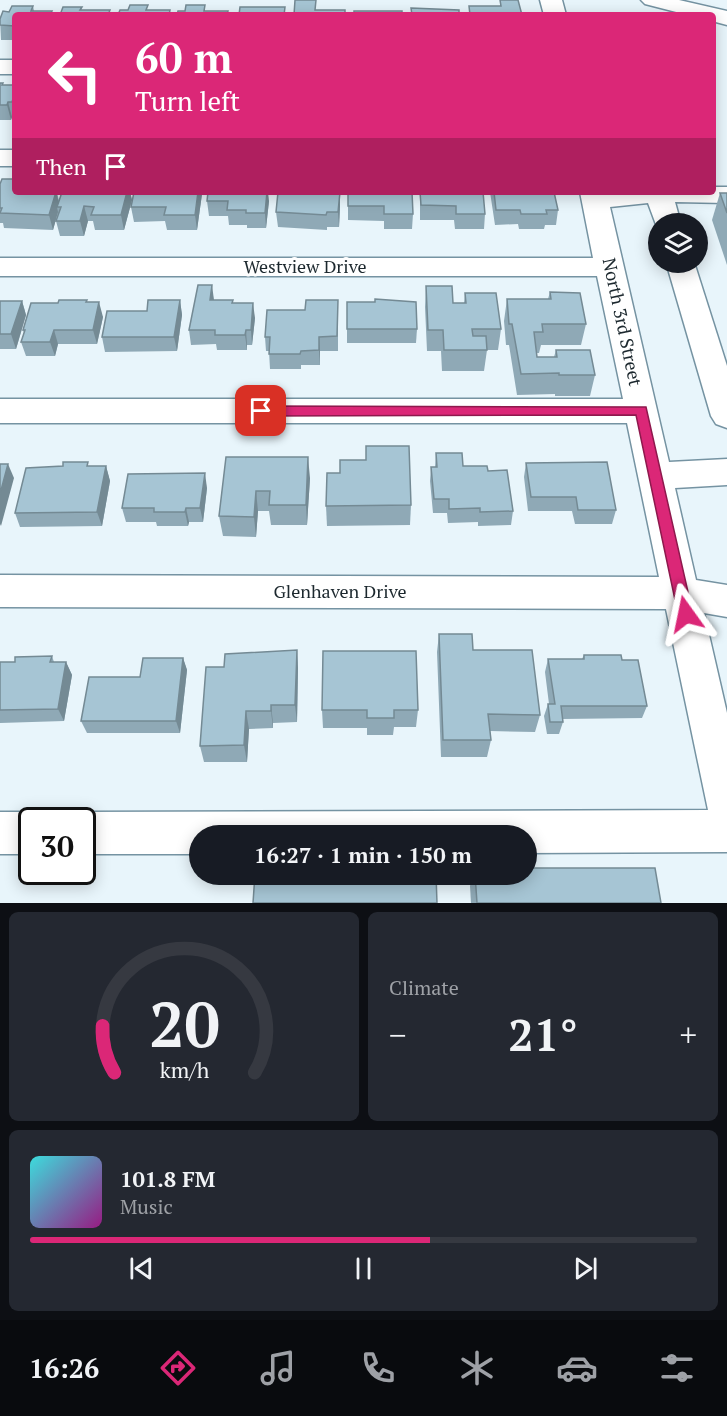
<!DOCTYPE html>
<html lang="en">
<head>
<meta charset="utf-8">
<style>
  :root { --surface:#171b24; --page:#242831; --text:#f1f3f6; --muted:#9ea1a6; --line:#363941; --accent:#db2777 }
  body { margin:0; font-family:"PT Serif",serif; background:var(--page); color:var(--text); height:100vh; display:flex; flex-direction:column; font-size:22px; white-space:nowrap }
  * { box-sizing:border-box; margin:0 }
  p { font-size:20px; color:var(--muted) }
  .icon { flex:none; width:33px; height:33px; fill:none; stroke:currentColor; stroke-width:2; stroke-linecap:round; stroke-linejoin:round }
  .map { position:relative; height:903px; overflow:hidden }
  .sheet { display:flex; flex-direction:column; gap:9px; padding:9px; background:#0d0f14; flex:1 }
  .sheet>* { flex:none }
  .top-card { position:absolute; left:12px; top:12px; width:704px; height:183px; border-radius:6px; box-shadow:0 3px 15px #0003; background:#db2777; color:#fff; overflow:hidden }
  .controls { position:absolute; left:648px; top:213px; display:grid; gap:12px }
  .controls a { display:grid; place-items:center; width:60px; height:60px; border-radius:50%; background:var(--surface); box-shadow:0 3px 15px #0003; font-size:30px }
  .speed { position:absolute; left:18px; top:807px; display:flex; gap:12px; font-size:30px; font-weight:700; text-align:center }
  .speed>* { display:grid; place-content:center; width:78px; height:78px; border-radius:50%; background:var(--surface); box-shadow:0 3px 15px #0003; line-height:1 }
  .speed .limit { border:3px solid #111; border-radius:9px; background:#fff; color:#111 }
  .pin { position:absolute; display:grid; place-items:center; width:51px; height:51px; color:#fff; margin:-26px; border-radius:12px; box-shadow:0 3px 9px #0006 }
  .me { position:absolute; width:66px; margin:-33px; rotate:348deg; stroke-linejoin:round; filter:drop-shadow(0 0 4px #0008) }
  .turn { display:flex; align-items:center; gap:21px; height:126px; padding:0 24px; font-size:27px }
  .turn .icon { width:78px; height:78px; stroke-width:2.5 }
  .turn b { display:block; font-size:42px; line-height:51px }
  .then { display:flex; align-items:center; height:57px; padding:0 24px; background:#0003; gap:12px; font-size:22px }
  .big { font-size:45px; font-weight:700; line-height:1.1 }
  .sheet .tile { flex:1; display:flex; flex-direction:column; justify-content:center; gap:9px; min-width:0; padding:0 21px; border-radius:9px; background:var(--page) }
  .sheet .dial { align-items:center; gap:0 }
  .dial svg { height:156px; overflow:visible; fill:none; stroke:var(--line); stroke-width:7; stroke-linecap:round; text-anchor:middle }
  .dial text { fill:var(--text); stroke:none }
  .song { display:flex; align-items:center; gap:18px }
  .cover { width:72px; height:72px; border-radius:9px; background:linear-gradient(135deg,hsl(180 70% 55%),hsl(310 70% 35%)) }
  .played { height:6px; border-radius:3px; background:linear-gradient(90deg,var(--accent) 60%,var(--line) 60%) }
  .keys { display:flex; justify-content:space-around; direction:ltr }
  .heat { display:flex; justify-content:space-between; align-items:center; font-size:33px; direction:ltr }
  .sheet .tiles { flex:1; display:grid; gap:9px; grid-template-columns:1fr 1fr }
  .tile:last-child { grid-column:span 2 }
  .trip { position:absolute; left:189px; top:825px; width:348px; height:60px; border-radius:30px; background:var(--surface); box-shadow:0 3px 15px #0003; font-weight:700; line-height:60px; text-align:center }
  .tabs { display:flex; height:96px; justify-content:space-around; align-items:center; background:#090b0e; color:var(--muted) }
  .tabs .icon { width:42px; height:42px }
  .tabs .active { color:var(--accent) }
  .tabs b { font-size:27px; color:var(--text) }
  .map>svg:first-child { display:block }
  .lines { fill:none; stroke-linecap:round; stroke-linejoin:round }
  .minor-casing { stroke:#7593a2; stroke-width:3 }
  .minor { fill:#fff; fill-rule:evenodd }
  .wall { fill:#8fa9b6 }
  .shaded-wall { fill:#748a94 }
  .building { fill:#a6c5d4; stroke:#748a94; stroke-width:1.5 }
  .route { fill:#db2777; stroke:#8e194d; stroke-width:1.5 }
  .labels { text-anchor:middle; stroke-width:6; stroke-linejoin:round; paint-order:stroke }
  .street-label { font-size:18px; fill:#1c282e; stroke:#fff }
</style>
</head>
<body>
<div class="map">
<svg width="727" height="903" viewBox="0 0 727 903">
  <rect width="100%" height="100%" fill="#e8f5fb"/>
  <g class="lines">
    <g class="minor-casing">
      <g id="minor">
        <polygon points="540,0 562,0 566,15 544,15"/>
        <polygon points="641,0 679,0 727,11 727,25 712,21 712,15 688,15 645,4"/>
        <rect x="0" y="60" width="15" height="14"/>
        <rect x="0" y="150" width="15" height="16"/>
        <polygon points="712,187 727,187 727,203 675,202 681,224 658,224 658,230 648,203 610,207 669,462 727,459 727,485 675,488 696,580 727,585 727,617 704,613 727,713 727,852 526,853 526,836 200,836 200,854 82,854 82,820 66,820 82,812 708,810 666,609 0,607 0,575 659,577 627,423 0,423 0,399 623,399 597,276 0,276 0,258 593,258 580,192 712,192"/>
        <polygon points="666,262 694,262 727,366 727,428 716,424 711,416"/>
        <polygon points="0,812 32,812 47,818 48,820 32,820 32,854 0,854"/>
      </g>
    </g>
    <use href="#minor" class="minor"/>
  </g>
  <g class="wall">
    <polygon points="33,6 34,11 15,15 15,40 1,40 0,18 9,12"/>
    <polygon points="0,83 3,83 3,85 15,85 15,117 12,117 11,120 0,120"/>
    <polygon points="0,184 15,192 57,192 59,201 62,192 130,192 132,200 124,230 95,230 93,221 88,221 84,236 60,236 56,221 58,212 53,230 4,228 3,223 0,223"/>
    <polygon points="348,192 413,214 412,229 384,229 384,221 348,220"/>
    <polygon points="420,192 483,192 485,214 484,229 455,229 454,220 420,220"/>
    <polygon points="490,192 554,192 558,210 556,225 545,225 544,229 519,229 518,224 495,225"/>
    <polygon points="720,193 727,213 727,265 712,220"/>
    <polygon points="202,194 197,230 167,230 165,221 134,222 131,207"/>
    <polygon points="207,201 269,201 266,228 247,228 247,225 229,225 228,216 209,216"/>
    <polygon points="340,206 339,227 327,227 327,230 278,227 276,212"/>
    <polygon points="426,286 453,303 464,303 465,293 501,329 498,350 487,350 484,371 442,371 441,351 427,351 425,307"/>
    <polygon points="550,292 586,324 581,345 541,345 539,353 537,353 537,357 554,357 556,350 595,375 590,396 555,396 555,394 517,395 509,345 506,345 504,321 507,299 548,299"/>
    <polygon points="180,300 182,315 177,351 105,352 102,337 147,311"/>
    <polygon points="214,300 233,300 233,303 255,318 252,345 247,345 247,350 217,350 216,344 191,345 189,330"/>
    <polygon points="0,301 22,301 26,315 16,349 0,349"/>
    <polygon points="87,302 103,317 97,344 58,344 55,356 26,356 21,342 24,333 23,330"/>
    <polygon points="347,302 417,329 416,343 347,343"/>
    <polygon points="338,314 338,351 320,351 320,365 301,365 301,369 270,369 269,351 266,351 265,337"/>
    <polygon points="436,453 463,466 488,471 513,511 511,525 478,526 478,522 448,523 447,513 433,513 430,481 431,467 435,467"/>
    <polygon points="226,457 310,478 307,525 271,525 269,511 258,511 256,537 223,536 219,516"/>
    <polygon points="526,463 616,510 612,524 575,524 572,511 528,511 524,477"/>
    <polygon points="63,466 106,466 110,481 102,526 20,527 15,513"/>
    <polygon points="207,488 203,522 189,522 188,526 157,526 156,522 126,522 122,508"/>
    <polygon points="411,505 410,525 327,526 326,506"/>
    <polygon points="439,634 473,650 540,715 535,732 490,731 491,740 487,757 441,757 437,652"/>
    <polygon points="297,650 298,668 297,722 273,723 273,728 249,729 247,762 204,762 200,746 224,667"/>
    <polygon points="584,655 622,660 647,706 642,718 562,719 563,722 559,734 547,734 544,716 548,704 549,704 545,672 548,659 582,659"/>
    <polygon points="52,656 54,662 66,662 72,675 64,721 0,723 0,662 15,662"/>
    <polygon points="183,658 187,670 180,733 87,733 81,721 140,677"/>
    <polygon points="322,710 418,710 416,727 394,727 393,735 367,735 367,728 323,728"/>
    <polygon points="473,874 526,874 661,903 471,903 470,886"/>
  </g>
  <g class="shaded-wall">
    <polygon points="15,93 15,113 12,102"/>
    <polygon points="8,102 12,117 11,120 7,105"/>
    <polygon points="56,192 60,206 57,207 58,212 53,230 49,215"/>
    <polygon points="127,192 130,192 132,200 124,230 121,215"/>
    <polygon points="198,192 202,192 202,194 197,230 195,215"/>
    <polygon points="267,192 268,192 269,201 266,228 265,213"/>
    <polygon points="340,192 340,206 339,227 338,212"/>
    <polygon points="84,206 88,221 84,236 80,221"/>
    <polygon points="212,285 214,300 210,300"/>
    <polygon points="180,300 182,315 177,351 174,337"/>
    <polygon points="22,301 26,315 16,349 11,334"/>
    <polygon points="99,302 103,317 97,344 93,330"/>
    <polygon points="253,303 255,318 252,345 251,330"/>
    <polygon points="54,330 58,344 55,356 50,342"/>
    <polygon points="246,330 247,345 247,350 245,335"/>
    <polygon points="319,337 320,351 320,365 319,350"/>
    <polygon points="308,457 310,478 307,525 306,505"/>
    <polygon points="8,464 14,478 1,526 0,524 0,494"/>
    <polygon points="106,466 110,481 102,526 97,512"/>
    <polygon points="205,473 207,488 203,522 200,508"/>
    <polygon points="256,491 258,511 256,537 254,517"/>
    <polygon points="186,508 189,522 188,526 185,512"/>
    <polygon points="297,650 298,668 297,722 295,705"/>
    <polygon points="183,658 187,670 180,733 176,721"/>
    <polygon points="66,662 72,675 64,721 58,709"/>
    <polygon points="271,705 273,723 273,728 271,711"/>
    <polygon points="246,711 249,729 247,762 244,745"/>
  </g>
  <g class="building">
    <polygon points="295,0 316,0 315,10 345,10 345,15 294,15"/>
    <polygon points="500,0 518,0 522,15 470,15 469,6 501,6"/>
    <polygon points="130,5 148,5 146,10 170,10 169,15 118,15 120,10 128,10"/>
    <polygon points="186,5 205,5 204,11 228,11 227,15 177,15 178,11 185,11"/>
    <polygon points="12,6 33,6 31,11 52,11 50,15 15,15 15,26 0,25 0,19 3,11 9,12"/>
    <polygon points="63,7 82,7 80,10 110,10 108,15 60,15"/>
    <polygon points="240,7 285,7 284,15 239,15"/>
    <polygon points="411,8 459,10 459,15 412,15"/>
    <rect x="354" y="11" width="48" height="4"/>
    <polygon points="0,83 3,83 2,85 15,85 15,93 12,102 8,102 7,105 0,105"/>
    <polygon points="2,179 15,179 15,192 56,192 49,215 0,213 2,208 0,208 0,184"/>
    <polygon points="62,192 127,192 121,215 91,215 94,207 84,206 80,221 56,221 61,207 57,207"/>
    <polygon points="134,192 198,192 195,215 164,215 166,207 131,207"/>
    <polygon points="208,192 267,192 265,213 246,213 246,210 227,210 228,201 207,201"/>
    <polygon points="278,192 340,192 338,212 327,212 326,215 276,212"/>
    <polygon points="348,192 412,192 413,214 384,214 384,206 348,206"/>
    <polygon points="420,192 483,192 485,214 456,214 456,206 421,205"/>
    <polygon points="494,192 554,192 558,210 546,210 547,214 521,214 520,210 496,210"/>
    <polygon points="720,193 727,193 727,213"/>
    <polygon points="198,285 212,285 210,300 233,300 232,303 253,303 251,330 246,330 245,335 215,335 215,330 189,330"/>
    <polygon points="426,286 452,286 453,303 466,303 465,293 496,293 501,329 472,329 473,336 486,336 487,350 444,350 443,330 428,330"/>
    <polygon points="550,292 580,293 586,324 542,324 543,332 534,332 537,357 557,357 556,350 590,350 595,375 559,375 559,373 521,374 512,324 509,324 507,299 551,299"/>
    <polygon points="375,299 416,302 417,329 347,329 347,302 375,302"/>
    <polygon points="59,300 87,300 86,302 99,302 93,330 54,330 50,342 21,342 25,330 23,330 31,303 58,303"/>
    <polygon points="148,300 180,300 174,337 102,337 107,311 147,311"/>
    <polygon points="306,300 338,300 337,336 319,337 319,350 301,351 300,354 269,354 270,337 265,337 267,310 305,310"/>
    <polygon points="0,301 22,301 11,334 0,334"/>
    <polygon points="366,446 409,446 411,505 326,506 327,473 340,473 340,460 366,460"/>
    <polygon points="436,453 462,453 463,466 487,466 488,471 507,470 513,511 480,512 480,508 449,509 449,499 434,499 431,467 437,467"/>
    <polygon points="226,457 308,457 306,505 269,505 270,491 256,491 254,517 219,516"/>
    <polygon points="63,462 88,462 87,466 106,466 97,512 15,513 26,468 63,466"/>
    <polygon points="607,462 616,510 578,510 576,497 531,497 526,463"/>
    <polygon points="0,464 8,464 0,494"/>
    <polygon points="205,473 200,508 186,508 185,512 154,512 154,508 122,508 128,474"/>
    <polygon points="439,634 472,634 473,650 532,650 540,715 488,714 491,740 443,740"/>
    <polygon points="297,650 295,705 271,705 271,711 246,711 244,745 200,746 206,667 224,667 225,654"/>
    <polygon points="323,651 416,651 418,710 394,710 394,718 367,718 367,710 322,710"/>
    <polygon points="584,655 621,655 622,660 638,660 647,706 561,706 563,722 550,722 548,704 555,704 548,659 584,659"/>
    <polygon points="52,656 50,662 66,662 58,709 0,710 0,662 15,662 15,657"/>
    <polygon points="143,658 183,658 176,721 81,721 89,677 140,677"/>
    <polygon points="526,868 655,868 661,903 477,903 475,874 526,874"/>
    <polygon points="255,874 436,874 437,903 253,903"/>
  </g>
  <polygon class="route" points="261,406 646,407 693,614 691,619 686,621 680,619 678,614 636,415 261,416 255,411"/>
  <g class="labels">
    <g class="street-label">
      <text x="305" y="273">Westview Drive</text>
      <text transform="translate(622 322) rotate(78)" y="6">North 3rd Street</text>
      <text x="340" y="598">Glenhaven Drive</text>
    </g>
  </g>
</svg>
<div class="controls">
<a><svg class="icon" aria-label="layers" viewBox="0 0 24 24"><path d="M12 4l9 5-9 5-9-5zM3 14l9 5 9-5"/></svg></a>
</div>
<div class="speed"><div class="limit">30</div></div>
<div class="pin" style="left:261px;top:411px;background:#d93025"><svg class="icon" aria-label="arrive" viewBox="0 0 24 24"><path d="M6 21V4h12l-3 4 3 4H6"/></svg></div>
<svg class="me" style="left:686px;top:614px" viewBox="-20 -20 40 40"><path d="M0-17L14 15 0 8-14 15z" fill="#db2777" stroke="#fff" stroke-width="4"/></svg>
<div class="trip">16:27 · 1 min · 150 m</div>
<div class="top-card">
<div class="turn"><svg class="icon" aria-label="left" viewBox="0 0 24 24"><path d="M17 20v-9H6M10 6l-5 5 5 5"/></svg><div><b>60 m</b>Turn left</div></div>
<div class="then">Then<svg class="icon" aria-label="arrive" viewBox="0 0 24 24"><path d="M6 21V4h12l-3 4 3 4H6"/></svg></div>
</div>
</div>
<section class="sheet">
<div class="tiles">
<div class="tile dial"><svg viewBox="0 0 100 80">
<path d="M14 69A42 42 0 1 1 86 69"/>
<path d="M14 69A42 42 0 0 1 8 45" stroke="#db2777"/>
<text x="50" y="56" font-size="32" font-weight="700">20</text>
<text x="50" y="72" font-size="11">km/h</text>
</svg></div>
<div class="tile"><p>Climate</p>
<div class="heat"><a>−</a><b class="big">21°</b><a>+</a></div>
</div>
<div class="tile">
<div class="song"><i class="cover"></i><div><b>101.8 FM</b><p>Music</p></div></div>
<div class="played"></div>
<div class="keys"><svg class="icon" aria-label="previous" viewBox="0 0 24 24"><path d="M18 5L8 12l10 7zM5 5v14"/></svg><svg class="icon" aria-label="pause" viewBox="0 0 24 24"><path d="M8 5v14M16 5v14"/></svg><svg class="icon" aria-label="next" viewBox="0 0 24 24"><path d="M6 5l10 7-10 7zM19 5v14"/></svg></div>
</div>
</div>
</section>
<nav class="tabs">
<b>16:26</b>
<svg class="icon active" aria-label="directions" viewBox="0 0 24 24"><path d="M12 3l9 9-9 9-9-9zM9 14v-3h6M13 9l2 2-2 2"/></svg>
<svg class="icon" aria-label="music" viewBox="0 0 24 24"><path d="M9 18V5l10-2v13"/><circle cx="6" cy="18" r="3"/><circle cx="16" cy="16" r="3"/></svg>
<svg class="icon" aria-label="phone" viewBox="0 0 24 24"><path d="M5 4h4l2 5-3 2q2 4 5 5l2-3 5 2v4C11 20 4 13 5 4z"/></svg>
<svg class="icon" aria-label="climate" viewBox="0 0 24 24"><path d="M12 3v18M4 7l16 10M4 17L20 7"/></svg>
<svg class="icon" aria-label="car" viewBox="0 0 24 24"><path d="M5 17H2v-5l4-1 3-4h7l3 4 3 1v5h-3M9 17h6M6 11h13"/><circle cx="7" cy="17" r="2"/><circle cx="17" cy="17" r="2"/></svg>
<svg class="icon" aria-label="filters" viewBox="0 0 24 24"><path d="M4 7h16M4 17h16"/><circle cx="9" cy="7" r="2"/><circle cx="15" cy="17" r="2"/></svg>
</nav>
</body>
</html>
